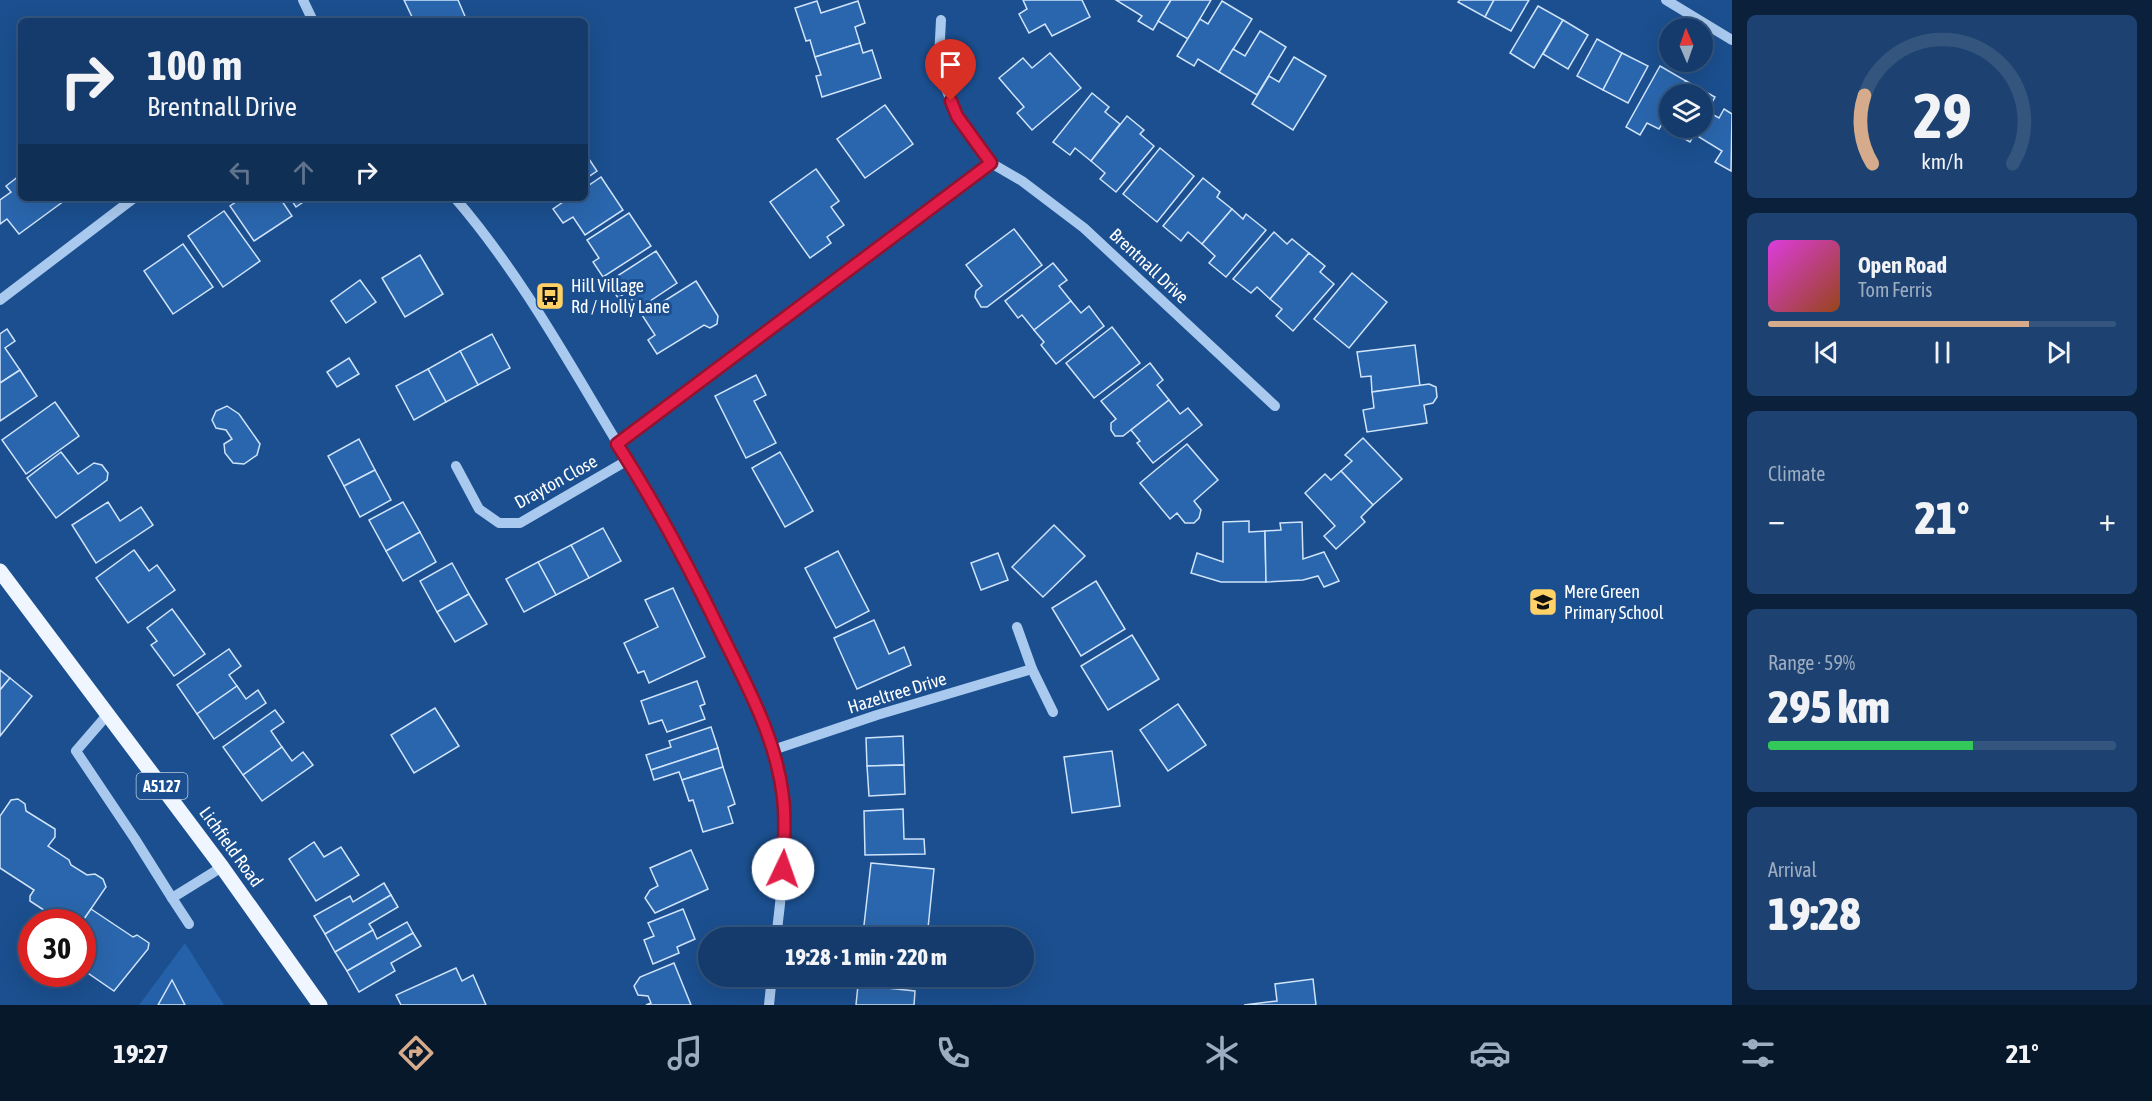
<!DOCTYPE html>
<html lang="en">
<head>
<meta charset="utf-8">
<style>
  :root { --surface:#143b6b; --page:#1d4271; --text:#f1f3f6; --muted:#9dadc1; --line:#33557e; --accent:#d6ab8b }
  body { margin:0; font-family:"Asap Condensed",sans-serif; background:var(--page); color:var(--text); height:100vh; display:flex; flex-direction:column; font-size:22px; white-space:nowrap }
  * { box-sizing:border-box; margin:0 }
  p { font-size:20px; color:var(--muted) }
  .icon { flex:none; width:33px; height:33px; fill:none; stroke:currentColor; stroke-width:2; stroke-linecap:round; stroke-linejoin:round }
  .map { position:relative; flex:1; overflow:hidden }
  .sheet { display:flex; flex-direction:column; gap:15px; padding:15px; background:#0b203b; width:420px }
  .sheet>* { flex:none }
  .guide { position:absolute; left:18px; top:18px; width:570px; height:183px; border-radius:9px; box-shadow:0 6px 24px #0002,0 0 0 2px var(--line); background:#143b6b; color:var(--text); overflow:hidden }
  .needle { width:39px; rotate:358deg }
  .tools { position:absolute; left:1659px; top:18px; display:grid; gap:12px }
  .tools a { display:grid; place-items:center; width:54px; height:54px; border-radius:50%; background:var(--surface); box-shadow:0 6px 24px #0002,0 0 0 2px var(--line); font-size:30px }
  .speed { position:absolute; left:18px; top:909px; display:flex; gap:12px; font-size:30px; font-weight:700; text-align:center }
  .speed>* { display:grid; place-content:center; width:78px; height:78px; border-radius:50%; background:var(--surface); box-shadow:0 6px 24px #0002,0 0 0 2px var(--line); line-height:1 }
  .speed .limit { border:9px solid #d22; background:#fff; color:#111 }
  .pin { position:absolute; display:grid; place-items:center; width:51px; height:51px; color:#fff; margin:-62px -26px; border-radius:50% 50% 50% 0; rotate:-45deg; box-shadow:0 0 6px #0007 }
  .pin .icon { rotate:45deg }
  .me { position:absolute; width:66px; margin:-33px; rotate:3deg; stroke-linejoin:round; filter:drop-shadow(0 0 4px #0008) }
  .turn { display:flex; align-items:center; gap:21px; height:126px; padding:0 30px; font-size:27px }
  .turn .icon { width:78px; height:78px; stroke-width:2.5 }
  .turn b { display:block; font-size:42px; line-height:51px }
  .lanes { display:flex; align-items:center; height:57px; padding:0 30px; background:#0003; justify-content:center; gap:30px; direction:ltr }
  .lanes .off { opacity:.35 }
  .big { font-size:45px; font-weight:800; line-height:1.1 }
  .sheet .widget { flex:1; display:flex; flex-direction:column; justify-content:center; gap:9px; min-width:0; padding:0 21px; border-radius:9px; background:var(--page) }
  .sheet .dial { align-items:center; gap:0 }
  .dial svg { height:156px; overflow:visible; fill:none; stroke:var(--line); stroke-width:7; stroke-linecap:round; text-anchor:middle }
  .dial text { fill:var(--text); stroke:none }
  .song { display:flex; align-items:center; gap:18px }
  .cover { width:72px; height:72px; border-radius:9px; background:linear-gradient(135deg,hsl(300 70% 55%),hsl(20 70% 35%)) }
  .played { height:6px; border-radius:3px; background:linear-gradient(90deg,var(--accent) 75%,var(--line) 75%) }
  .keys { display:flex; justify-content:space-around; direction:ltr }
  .heat { display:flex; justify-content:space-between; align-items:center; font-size:33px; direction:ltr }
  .charge { height:9px; border-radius:4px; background:linear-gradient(90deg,#34c759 59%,var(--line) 0) }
  .trip { position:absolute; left:698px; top:927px; width:336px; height:60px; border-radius:30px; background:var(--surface); box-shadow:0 6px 24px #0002,0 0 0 2px var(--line); font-weight:800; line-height:60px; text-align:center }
  .tabs { display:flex; height:96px; justify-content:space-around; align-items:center; background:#08182b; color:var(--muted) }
  .tabs .icon { width:42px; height:42px }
  .tabs .current { color:var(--accent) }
  .tabs b { font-size:27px; color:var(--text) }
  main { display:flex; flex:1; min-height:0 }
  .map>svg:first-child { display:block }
  .green { fill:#2461a8 }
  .building { fill:#2a66ad; stroke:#cfe3fa; stroke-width:1.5 }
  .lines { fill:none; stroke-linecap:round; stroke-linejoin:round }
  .minor { stroke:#a9c9ee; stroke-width:10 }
  .major { stroke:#f0f6ff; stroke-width:15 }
  .route-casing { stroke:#92132f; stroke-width:15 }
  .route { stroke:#e11d48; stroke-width:10 }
  .labels { text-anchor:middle; stroke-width:6; stroke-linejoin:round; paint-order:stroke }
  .shield { fill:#1b4f8f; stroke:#bbcadd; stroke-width:1.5 }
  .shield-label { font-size:16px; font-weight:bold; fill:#fff }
  .street-label { font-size:18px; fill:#fff; stroke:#1b4f8f }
  .poi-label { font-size:18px; fill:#fff; stroke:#1b4f8f; text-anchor:start }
</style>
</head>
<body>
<main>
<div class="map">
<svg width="1732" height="1005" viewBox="0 0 1732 1005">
  <rect width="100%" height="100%" fill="#1b4f8f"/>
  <polygon class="green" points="185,943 224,1005 139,1005"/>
  <g class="building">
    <polygon points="404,0 458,0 467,21 414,21"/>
    <polygon points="1023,0 1082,0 1090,17 1052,36 1045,24 1029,33 1019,14 1027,9"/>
    <polygon points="1116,0 1171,0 1153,30 1138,21 1142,16"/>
    <polygon points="1171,0 1211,0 1188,39 1158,21"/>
    <polygon points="1460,0 1494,0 1485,17 1458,2"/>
    <polygon points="1494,0 1529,0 1511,31 1485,17"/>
    <polygon points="817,1 821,13 858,1 865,23 855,27 860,43 815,57 810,40 806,41 795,8"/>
    <polygon points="1222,1 1252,19 1219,72 1198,59 1194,66 1177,56 1200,19 1208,24"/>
    <polygon points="1538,6 1563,20 1534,68 1510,53"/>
    <polygon points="1563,20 1588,35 1568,69 1543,54"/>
    <polygon points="1260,31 1286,47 1257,95 1219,72 1233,49 1245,56"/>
    <polygon points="1597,39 1622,53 1603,90 1577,76"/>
    <polygon points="860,43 863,53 872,50 881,78 822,97 816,76 821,75 815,57"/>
    <polygon points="1050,53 1081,88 1032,130 1017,113 1024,107 999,78 1023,58 1032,68"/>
    <polygon points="1622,53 1648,66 1628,103 1603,90"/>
    <polygon points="1294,57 1326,76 1293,130 1252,104 1269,76 1279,82"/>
    <polygon points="1660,66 1686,81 1678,94 1670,94 1670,111 1659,129 1647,123 1640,135 1626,127"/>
    <polygon points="1686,81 1715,97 1702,120 1702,94 1678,94"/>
    <polygon points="1092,93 1109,107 1105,112 1120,124 1091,161 1075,148 1070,155 1053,142"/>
    <polygon points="885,105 913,144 865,178 837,139"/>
    <polygon points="1724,109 1732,114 1731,171 1715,162 1722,151 1699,137 1712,114 1719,118"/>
    <polygon points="1127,116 1144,130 1140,134 1154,146 1116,192 1100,179 1105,173 1091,161"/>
    <polygon points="1679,128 1698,128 1690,142 1676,134"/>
    <polygon points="1160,148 1194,176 1157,222 1123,194"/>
    <polygon points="585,153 597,171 585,179"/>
    <polygon points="816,169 839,201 831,207 844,225 827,237 831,243 810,258 770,202"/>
    <polygon points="19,176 21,178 21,198 68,198 19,234 7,219 0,224 0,200 11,192 6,186"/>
    <polygon points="601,177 623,210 585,235 573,217 563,223 553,209 569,198 585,198 585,188"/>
    <polygon points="1203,178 1220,192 1217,197 1232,209 1202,244 1188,232 1181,241 1163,226"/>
    <polygon points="242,198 280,198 292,216 254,241 230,206"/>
    <polygon points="290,198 309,198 296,207"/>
    <polygon points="1232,209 1243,219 1246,214 1266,230 1226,277 1209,263 1215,256 1202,244"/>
    <polygon points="224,211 260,261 223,287 188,236"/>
    <polygon points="629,213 651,246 603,277 593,262 599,258 587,240"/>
    <polygon points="1014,229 1042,265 987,307 981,307 975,297 976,291 982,286 966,265"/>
    <polygon points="1274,232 1287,244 1292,239 1309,253 1270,299 1257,287 1251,293 1233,279"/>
    <polygon points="183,244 213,287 173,314 144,271"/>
    <polygon points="656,251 677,283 638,309 627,292 618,298 608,282"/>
    <polygon points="1309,253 1325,266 1320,272 1334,284 1293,331 1276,316 1282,309 1270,299"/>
    <polygon points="420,255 443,294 405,317 382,278"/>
    <polygon points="1053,263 1067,280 1059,286 1071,301 1034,330 1022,315 1018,318 1005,301"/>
    <polygon points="1352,273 1387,302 1349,348 1314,319"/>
    <polygon points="360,280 376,302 346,323 331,301"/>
    <polygon points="696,281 718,316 717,324 710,328 704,325 657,354 648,340 655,335 642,315"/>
    <polygon points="1071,301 1081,313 1089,306 1104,326 1056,364 1041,345 1044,342 1034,330"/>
    <polygon points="1112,327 1140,363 1094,398 1066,363"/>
    <polygon points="7,329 15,341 5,348 20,370 0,383 0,334"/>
    <polygon points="492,334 510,368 478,385 460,351"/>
    <polygon points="1415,345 1420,386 1372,392 1371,376 1361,377 1357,352"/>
    <polygon points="460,351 478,385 446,402 428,369"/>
    <polygon points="349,358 359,374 337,387 327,372"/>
    <polygon points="1150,363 1163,380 1157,385 1169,400 1123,436 1115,436 1111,430 1111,423 1116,419 1101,401"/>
    <polygon points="428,369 446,402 414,420 396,386"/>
    <polygon points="20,370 37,396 0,421 0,383"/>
    <polygon points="756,375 766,395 754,401 776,443 746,458 715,396"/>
    <polygon points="1429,384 1436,387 1437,397 1433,403 1424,405 1427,423 1367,432 1363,410 1374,408 1372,392"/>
    <polygon points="1169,400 1180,414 1188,408 1202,425 1153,463 1137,443 1140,441 1131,430"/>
    <polygon points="55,402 79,436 26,474 2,440"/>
    <polygon points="227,406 239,414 260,444 257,455 244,464 233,463 225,453 224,444 232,439 226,430 216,428 212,420 216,411"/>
    <polygon points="1363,438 1402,479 1373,505 1341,471 1352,461 1345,455"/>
    <polygon points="359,439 375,470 344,486 328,456"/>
    <polygon points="1187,444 1218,480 1194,501 1201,510 1199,518 1194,523 1185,523 1177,513 1170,519 1140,483"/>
    <polygon points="61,452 78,474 94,463 102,465 108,473 107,480 56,518 27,478"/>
    <polygon points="780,452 813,511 785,527 752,468"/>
    <polygon points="375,470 391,500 360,517 344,486"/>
    <polygon points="1341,471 1373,505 1361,517 1365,522 1336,549 1324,536 1335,526 1305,493 1325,474 1331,480"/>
    <polygon points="108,502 120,521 141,507 153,525 96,563 72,525"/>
    <polygon points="403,502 420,532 386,551 369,520"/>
    <polygon points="1249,521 1249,532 1265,531 1266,582 1221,582 1191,573 1197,553 1223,562 1223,522"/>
    <polygon points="1302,522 1303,559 1324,552 1339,581 1324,587 1318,576 1303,580 1266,582 1265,531 1281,530 1280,523"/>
    <polygon points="1054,525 1085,556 1043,597 1012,567"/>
    <polygon points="603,528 621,561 589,578 571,545"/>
    <polygon points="420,532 436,562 403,581 386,551"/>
    <polygon points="571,545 589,578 556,595 538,562"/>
    <polygon points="134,550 149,571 157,565 175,590 128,623 96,578"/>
    <polygon points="838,551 869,611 836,628 805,568"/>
    <polygon points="998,553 1008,580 981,590 971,563"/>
    <polygon points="538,562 556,595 524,612 506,579"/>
    <polygon points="452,563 469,594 437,612 420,581"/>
    <polygon points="1096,581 1125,629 1081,656 1052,608"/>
    <polygon points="673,588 705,657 649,683 644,671 638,673 624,643 658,627 645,600"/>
    <polygon points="469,594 487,624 455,642 437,612"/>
    <polygon points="172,609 205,654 174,676 151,645 157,641 147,628"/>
    <polygon points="874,620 889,654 904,647 911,665 857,689 834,638"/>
    <polygon points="1132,635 1159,679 1108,710 1081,666"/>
    <polygon points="229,649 241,666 229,675 237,686 197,714 177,685"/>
    <polygon points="0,670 10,678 0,690"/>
    <polygon points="10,678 32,696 0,736 0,690"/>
    <polygon points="697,681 705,704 700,706 705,719 667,732 662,720 649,724 641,701"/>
    <polygon points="237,686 246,699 258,690 266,703 214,739 197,714"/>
    <polygon points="1178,704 1206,745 1168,771 1140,730"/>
    <polygon points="435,708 459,746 414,773 391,735"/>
    <polygon points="275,710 284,722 271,731 282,747 243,775 223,747"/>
    <polygon points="711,727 718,748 651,770 646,755 671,747 669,741"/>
    <polygon points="903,736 904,765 867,766 866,738"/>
    <polygon points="282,747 292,761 303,752 313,765 262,801 243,775"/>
    <polygon points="718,748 723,767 682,780 679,772 654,780 651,770"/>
    <polygon points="1112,751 1120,806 1072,813 1064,757"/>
    <polygon points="904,765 905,794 869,796 867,766"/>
    <polygon points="723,767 735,804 728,807 733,823 703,832 693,800 689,801 682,780"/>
    <polygon points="18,799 25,804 26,811 55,829 55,837 48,846 69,860 71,865 87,875 95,874 103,879 106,887 82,922 62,922 30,901 30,896 34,890 0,868 0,816 11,800"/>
    <polygon points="903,809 904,839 924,839 925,854 865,855 864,811"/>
    <polygon points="314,842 324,857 341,847 359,875 316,901 289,859"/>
    <polygon points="691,850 708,889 655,913 645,898 650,890 658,886 650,868"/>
    <polygon points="871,863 934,869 927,938 895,938 863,934"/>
    <polygon points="384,883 391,895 325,934 314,916 350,896 353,902"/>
    <polygon points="391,895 398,907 369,924 373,930 335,952 325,934"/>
    <polygon points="91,909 133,937 137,935 149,943 148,949 114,991 82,969 82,922"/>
    <polygon points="683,909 695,939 677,947 679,953 653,964 644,940 654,936 648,923"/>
    <polygon points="407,922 413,933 347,971 335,952 373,930 377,939"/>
    <polygon points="413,933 421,946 391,963 395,971 359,992 347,971"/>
    <polygon points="674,963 691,1005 646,1005 651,1003 648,996 638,995 634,986 640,977"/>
    <polygon points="456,968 462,981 473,975 486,1005 401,1005 396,995"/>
    <polygon points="859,976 902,976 901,989 858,985"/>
    <polygon points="1313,979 1316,1005 1244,1005 1277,1001 1275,984"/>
    <polygon points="172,980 185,1005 158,1005"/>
    <polygon points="858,985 915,991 914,1005 856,1005"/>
  </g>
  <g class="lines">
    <g class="minor">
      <polyline points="303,0 313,21"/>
      <polyline points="1666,0 1732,40"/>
      <polyline points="941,20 939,58 945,86 957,116 991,163 1022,181 1084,228 1275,406"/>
      <path d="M455,198C518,271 565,356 615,439C640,482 667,524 690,568C701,590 711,612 721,633C740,671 761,708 773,749C792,810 784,875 776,938"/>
      <polyline points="0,300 134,198"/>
      <polyline points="617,444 991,163"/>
      <polyline points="456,466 479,509 499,523 520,523 628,460"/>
      <polyline points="1017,627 1032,669 1053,712"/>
      <polyline points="108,714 76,751 135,839 172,898"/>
      <polyline points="773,750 877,715 1032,669"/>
      <polyline points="189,924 172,898 222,867"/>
      <polyline points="769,1005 772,976"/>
    </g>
    <polyline class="major" points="0,571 222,867 320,1005"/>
  </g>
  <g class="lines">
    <g class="route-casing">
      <path id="route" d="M783,869C784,845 786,821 783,797C776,737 746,684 720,631C689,567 656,504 617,444L991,163L957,116L951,101"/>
    </g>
    <use href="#route" class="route"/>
  </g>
  <defs>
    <g id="bus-square" transform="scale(1.5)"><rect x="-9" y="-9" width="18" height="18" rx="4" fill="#ffd166" stroke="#1b4f8f"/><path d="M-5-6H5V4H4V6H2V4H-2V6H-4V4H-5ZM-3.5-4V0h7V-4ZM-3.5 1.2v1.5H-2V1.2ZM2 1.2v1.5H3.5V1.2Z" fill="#111"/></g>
    <g id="school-square" transform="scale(1.5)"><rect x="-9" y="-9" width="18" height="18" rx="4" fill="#ffd166" stroke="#1b4f8f"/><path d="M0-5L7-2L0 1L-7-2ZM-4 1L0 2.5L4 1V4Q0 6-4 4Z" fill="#111"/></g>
  </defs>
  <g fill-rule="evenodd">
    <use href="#bus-square" x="550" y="296"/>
    <use href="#school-square" x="1543" y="602"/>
  </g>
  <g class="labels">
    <rect class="shield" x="136.5" y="773" width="51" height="26" rx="4.5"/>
    <g class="shield-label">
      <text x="162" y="792">A5127</text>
    </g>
    <g class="street-label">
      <text transform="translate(1149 266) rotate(43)" y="6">Brentnall Drive</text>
      <text transform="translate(556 482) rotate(-29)" y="6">Drayton Close</text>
      <text transform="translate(897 693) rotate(-17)" y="6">Hazeltree Drive</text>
      <text transform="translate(231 847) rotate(54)" y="6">Lichfield Road</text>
    </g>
    <g class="poi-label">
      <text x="571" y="292">Hill Village<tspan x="571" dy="21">Rd / Holly Lane</tspan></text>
      <text x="1564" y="598">Mere Green<tspan x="1564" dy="21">Primary School</tspan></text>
    </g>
  </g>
</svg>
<div class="tools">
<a><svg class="needle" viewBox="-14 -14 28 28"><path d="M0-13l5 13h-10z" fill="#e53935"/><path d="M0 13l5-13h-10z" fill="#9dadc1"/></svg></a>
<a><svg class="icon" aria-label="layers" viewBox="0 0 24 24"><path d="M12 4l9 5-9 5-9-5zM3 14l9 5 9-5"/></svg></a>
</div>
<div class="speed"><div class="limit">30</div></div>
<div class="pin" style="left:951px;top:101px;background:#d93025"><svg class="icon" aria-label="arrive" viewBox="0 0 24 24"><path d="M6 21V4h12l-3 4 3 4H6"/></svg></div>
<svg class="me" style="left:783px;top:869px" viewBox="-20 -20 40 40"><circle r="19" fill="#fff"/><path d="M0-13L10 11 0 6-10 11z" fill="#e11d48"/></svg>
<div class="trip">19:28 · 1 min · 220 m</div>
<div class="guide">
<div class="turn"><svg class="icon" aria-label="right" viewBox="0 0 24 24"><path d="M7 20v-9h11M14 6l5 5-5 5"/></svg><div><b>100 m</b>Brentnall Drive</div></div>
<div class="lanes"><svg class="icon off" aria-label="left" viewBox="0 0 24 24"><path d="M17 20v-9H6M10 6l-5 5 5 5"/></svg><svg class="icon off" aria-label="ahead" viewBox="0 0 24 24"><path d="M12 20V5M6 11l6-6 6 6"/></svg><svg class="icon" aria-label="right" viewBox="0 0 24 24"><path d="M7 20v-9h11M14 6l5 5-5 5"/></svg></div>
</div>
</div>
<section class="sheet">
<div class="widget dial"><svg viewBox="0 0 100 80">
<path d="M14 69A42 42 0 1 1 86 69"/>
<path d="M14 69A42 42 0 0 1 10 34" stroke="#d6ab8b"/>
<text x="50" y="56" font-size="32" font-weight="700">29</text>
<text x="50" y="72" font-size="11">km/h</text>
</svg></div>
<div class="widget">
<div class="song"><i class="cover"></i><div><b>Open Road</b><p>Tom Ferris</p></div></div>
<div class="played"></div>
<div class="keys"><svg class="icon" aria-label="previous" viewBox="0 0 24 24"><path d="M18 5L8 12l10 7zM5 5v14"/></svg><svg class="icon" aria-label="pause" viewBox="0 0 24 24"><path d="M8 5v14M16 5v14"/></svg><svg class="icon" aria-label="next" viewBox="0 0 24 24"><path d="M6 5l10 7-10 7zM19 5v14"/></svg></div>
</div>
<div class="widget"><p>Climate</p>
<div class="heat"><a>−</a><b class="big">21°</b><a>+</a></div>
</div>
<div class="widget"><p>Range · 59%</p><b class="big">295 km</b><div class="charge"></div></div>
<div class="widget"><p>Arrival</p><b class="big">19:28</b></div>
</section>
</main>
<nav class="tabs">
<b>19:27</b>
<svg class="icon current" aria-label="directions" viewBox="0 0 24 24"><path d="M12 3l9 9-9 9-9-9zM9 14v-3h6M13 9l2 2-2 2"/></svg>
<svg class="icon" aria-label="music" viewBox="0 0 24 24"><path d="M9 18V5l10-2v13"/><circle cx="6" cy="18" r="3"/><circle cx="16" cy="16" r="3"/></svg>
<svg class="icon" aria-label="phone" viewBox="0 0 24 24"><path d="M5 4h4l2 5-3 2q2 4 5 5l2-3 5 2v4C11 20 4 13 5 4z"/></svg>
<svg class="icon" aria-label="climate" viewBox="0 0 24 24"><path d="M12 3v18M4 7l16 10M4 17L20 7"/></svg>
<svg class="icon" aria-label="car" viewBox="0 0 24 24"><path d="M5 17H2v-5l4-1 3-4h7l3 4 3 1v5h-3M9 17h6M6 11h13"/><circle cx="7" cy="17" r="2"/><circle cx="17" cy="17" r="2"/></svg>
<svg class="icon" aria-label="filters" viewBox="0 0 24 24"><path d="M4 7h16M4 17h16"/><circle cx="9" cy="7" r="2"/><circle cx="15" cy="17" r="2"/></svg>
<b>21°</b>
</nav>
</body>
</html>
